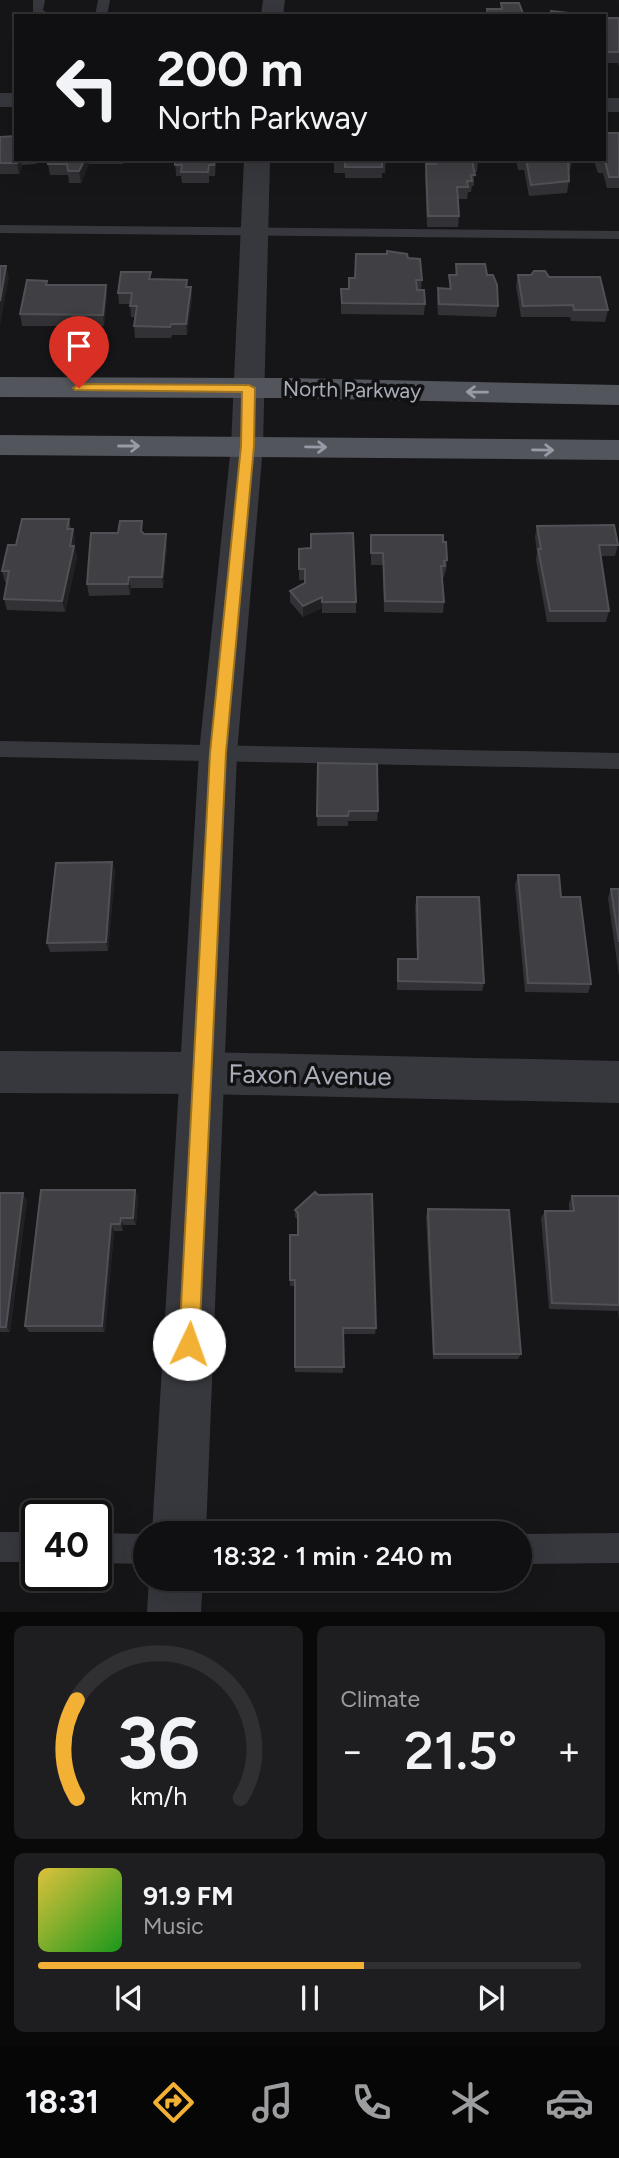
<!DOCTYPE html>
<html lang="en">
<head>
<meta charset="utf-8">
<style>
  :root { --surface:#101012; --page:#1e1e20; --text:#f1f3f6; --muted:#9c9d9f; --line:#303032; --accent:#f2b134 }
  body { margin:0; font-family:Figtree,sans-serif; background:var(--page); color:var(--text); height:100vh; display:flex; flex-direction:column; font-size:26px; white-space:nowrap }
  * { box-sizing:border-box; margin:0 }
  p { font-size:23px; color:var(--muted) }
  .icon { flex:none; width:38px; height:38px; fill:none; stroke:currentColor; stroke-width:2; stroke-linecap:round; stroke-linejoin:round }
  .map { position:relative; height:1612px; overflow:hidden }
  .side { display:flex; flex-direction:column; gap:14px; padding:14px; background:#09090a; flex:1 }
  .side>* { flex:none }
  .top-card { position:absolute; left:14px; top:14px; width:592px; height:147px; border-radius:0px; box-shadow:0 7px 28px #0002,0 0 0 2px var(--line); background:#101012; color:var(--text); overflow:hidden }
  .speed { position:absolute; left:21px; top:1500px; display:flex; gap:14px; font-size:35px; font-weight:700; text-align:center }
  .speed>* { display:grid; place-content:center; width:91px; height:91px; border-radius:50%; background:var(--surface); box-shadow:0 7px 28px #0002,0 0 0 2px var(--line); line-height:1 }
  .speed .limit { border:4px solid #111; border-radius:10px; background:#fff; color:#111 }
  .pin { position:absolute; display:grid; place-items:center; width:60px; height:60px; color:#fff; margin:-72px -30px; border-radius:50% 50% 50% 0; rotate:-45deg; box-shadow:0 0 7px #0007 }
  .pin .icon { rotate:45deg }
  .me { position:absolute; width:77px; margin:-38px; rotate:3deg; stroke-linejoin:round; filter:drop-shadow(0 0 5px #0008) }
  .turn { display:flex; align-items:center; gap:24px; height:147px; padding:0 28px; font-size:32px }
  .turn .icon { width:91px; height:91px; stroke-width:2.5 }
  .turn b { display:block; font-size:49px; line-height:60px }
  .big { font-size:52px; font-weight:600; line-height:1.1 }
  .side .widget { flex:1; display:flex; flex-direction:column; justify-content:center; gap:10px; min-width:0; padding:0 24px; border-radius:10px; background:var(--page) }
  .side .dial { align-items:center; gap:0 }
  .dial svg { height:182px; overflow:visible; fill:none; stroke:var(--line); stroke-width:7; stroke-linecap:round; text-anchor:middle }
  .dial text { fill:var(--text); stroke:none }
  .song { display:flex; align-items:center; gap:21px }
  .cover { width:84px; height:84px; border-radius:10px; background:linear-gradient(135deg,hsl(50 70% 55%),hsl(120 70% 35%)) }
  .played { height:7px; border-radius:4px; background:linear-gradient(90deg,var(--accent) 60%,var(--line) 60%) }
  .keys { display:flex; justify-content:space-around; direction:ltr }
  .heat { display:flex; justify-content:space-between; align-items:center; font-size:38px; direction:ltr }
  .side .tiles { flex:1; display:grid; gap:14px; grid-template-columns:1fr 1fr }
  .widget:last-child { grid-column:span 2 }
  .trip { position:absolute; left:133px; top:1521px; width:399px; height:70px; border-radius:35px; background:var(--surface); box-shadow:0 7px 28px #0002,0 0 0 2px var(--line); font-weight:600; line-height:70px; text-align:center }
  .menu { display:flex; height:112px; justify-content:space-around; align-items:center; background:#060607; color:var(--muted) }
  .menu .icon { width:49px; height:49px }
  .menu .selected { color:var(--accent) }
  .menu b { font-size:32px; color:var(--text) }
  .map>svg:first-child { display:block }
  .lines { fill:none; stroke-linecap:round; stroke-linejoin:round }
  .service { fill:#37383d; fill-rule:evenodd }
  .minor { fill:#37383d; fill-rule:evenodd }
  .tertiary { fill:#37383d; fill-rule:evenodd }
  .primary { fill:#53555c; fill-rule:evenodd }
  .wall { fill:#323236 }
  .shaded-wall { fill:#212124 }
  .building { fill:#3f3f44; stroke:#4f5156; stroke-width:2 }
  .oneway { stroke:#979ba6 }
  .route { fill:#f2b134; stroke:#9d7322; stroke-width:2 }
  .labels { text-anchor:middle; stroke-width:7; stroke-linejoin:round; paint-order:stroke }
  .far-street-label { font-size:21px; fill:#a8adb8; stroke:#111113 }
  .street-label { font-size:26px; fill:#a8adb8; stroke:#111113 }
</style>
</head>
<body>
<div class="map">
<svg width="619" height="1612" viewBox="0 0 619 1612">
  <rect width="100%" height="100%" fill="#161618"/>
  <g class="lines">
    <g class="service">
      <polygon points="33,0 45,0 43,10 52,16 33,14"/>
      <polygon points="98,0 110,0 107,16 95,16"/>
      <polygon points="0,225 619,231 619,239 0,233"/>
      <polygon points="0,741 619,753 619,769 0,757"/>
      <rect x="0" y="1532" width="37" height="30"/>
      <polygon points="96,1533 145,1534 145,1564 96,1563"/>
      <polygon points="619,1533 619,1563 520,1564 520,1534"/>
    </g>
    <g class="minor">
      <rect x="0" y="93" width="16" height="14"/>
      <rect x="604" y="98" width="15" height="14"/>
      <polygon points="0,1051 203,1052 619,1061 619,1103 203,1094 0,1093"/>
    </g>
    <g class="tertiary">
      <polygon points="263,0 285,0 283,16 261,16"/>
      <polygon points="244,159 270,159 263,446 237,753 206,1533 152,1533 199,753 231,446"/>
      <polygon points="149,1578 203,1578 201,1612 147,1612"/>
    </g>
    <g class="primary">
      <polygon points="0,377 289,378 619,385 619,405 289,398 0,397"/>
      <polygon points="0,435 619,440 619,460 0,455"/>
    </g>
  </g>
  <g class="wall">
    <polygon points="604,18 619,18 619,67 618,63 604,63"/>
    <polygon points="619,133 619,188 607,188 603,173 598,173 595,164 596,159 604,159"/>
    <polygon points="0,137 16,159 37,159 36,164 22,165 19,174 0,174"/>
    <polygon points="49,159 124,159 123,164 89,164 81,183 69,183 68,175 50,175 48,164"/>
    <polygon points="175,159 216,159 215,176 209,176 209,183 182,183 181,176 176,176"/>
    <polygon points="334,159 386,159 385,173 382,173 382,178 345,178 345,173 334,173"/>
    <polygon points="424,159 478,159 477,172 474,172 474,186 472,186 471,192 468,192 467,199 458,199 459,216 458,227 427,227 425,176 426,164 429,164 428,161 424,161"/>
    <polygon points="516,159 572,159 570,171 568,171 569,181 567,193 529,196 524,170 518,170"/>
    <polygon points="408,258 422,280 421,290 425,304 424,315 341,314 341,289 348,289 349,278 355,278"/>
    <polygon points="456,264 487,275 498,306 496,317 438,315 437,300 438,288 449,289 449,275 455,275"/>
    <polygon points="518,275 549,277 608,310 605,322 571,321 570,317 521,317 516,286"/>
    <polygon points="151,279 191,287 192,299 187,335 172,335 171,338 135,338 134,326 135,317 131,317 130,304 119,304 118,293"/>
    <polygon points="47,281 47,285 106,285 107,296 104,326 22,326 20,314"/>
    <polygon points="69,519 71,529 73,529 75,540 74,546 77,557 65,612 7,610 4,599 7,582 5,582 2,571 16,545"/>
    <polygon points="537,526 618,545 615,556 601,556 609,611 606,622 547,622 536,560 537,552 535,537"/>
    <polygon points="143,533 167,545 163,588 131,588 130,595 89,596 87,584"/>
    <polygon points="371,535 443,542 447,560 446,571 445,572 444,577 442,577 444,602 443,613 384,612 383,565 371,565"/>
    <polygon points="311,548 356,602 356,613 322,613 322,608 303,617 290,602 290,591 305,583 305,580 299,580 299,549"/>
    <polygon points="318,763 378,811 377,821 348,821 348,826 317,826"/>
    <polygon points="112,862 115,872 108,951 50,952 47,943"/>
    <polygon points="518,875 561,897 591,984 588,993 525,992 515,885"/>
    <polygon points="611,889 619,889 619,976 608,898"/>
    <polygon points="417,897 484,983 482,991 397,990 397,968 398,959 417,959 415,906"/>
    <polygon points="135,1190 138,1197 136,1225 123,1225 123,1231 114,1231 105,1332 29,1332 25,1326"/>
    <polygon points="315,1192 376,1328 375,1334 343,1334 343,1373 295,1372 295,1286 290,1286 290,1280 298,1235 298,1220 295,1217 295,1210"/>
    <polygon points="0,1193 27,1200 10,1332 0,1332"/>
    <polygon points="572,1196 619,1196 619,1321 618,1311 549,1309 541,1218 545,1211 569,1211 569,1203"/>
    <polygon points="428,1209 521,1354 518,1359 433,1359 426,1216"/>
  </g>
  <g class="shaded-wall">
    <polygon points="18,159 20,159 22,165 19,174 17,163"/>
    <polygon points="85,159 89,159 89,164 81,183 79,171"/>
    <polygon points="6,266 9,277 0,326 0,301"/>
    <polygon points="106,285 107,296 104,326 103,315"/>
    <polygon points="191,287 192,299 187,335 186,324"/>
    <polygon points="73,529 75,540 72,557 70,546"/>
    <polygon points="166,534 167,545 163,588 162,577"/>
    <polygon points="74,546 77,557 65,612 62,601"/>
    <polygon points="129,577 131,588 130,595 128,584"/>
    <polygon points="322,597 322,608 303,617 303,606"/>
    <polygon points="112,862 115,872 108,951 106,942"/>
    <polygon points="135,1190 138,1197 136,1225 133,1218"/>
    <polygon points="23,1193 27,1200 10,1332 6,1327"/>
    <polygon points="121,1218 123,1225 123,1231 120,1224"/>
    <polygon points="111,1224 114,1231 105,1332 102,1326"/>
  </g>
  <g class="building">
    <polygon points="501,3 519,3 524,16 488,16 487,9 502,9"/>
    <polygon points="551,11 577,14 577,16 552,16"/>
    <polygon points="604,18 619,18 619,52 606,52 604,45"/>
    <polygon points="604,133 619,133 619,177 609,177 605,161 600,161 599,159 604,159"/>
    <polygon points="16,136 16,159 18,159 17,163 0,163 0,137"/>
    <polygon points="49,159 85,159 79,171 68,171 67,164 48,164"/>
    <polygon points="175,159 215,159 214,165 209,165 208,172 181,172 182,165 175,165"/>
    <polygon points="334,159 386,159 386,162 382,162 382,167 345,167 345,162 334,162"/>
    <polygon points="431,159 478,159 478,160 472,161 475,175 471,175 472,181 467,181 468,187 457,187 459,216 428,216 426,164 436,164 435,161 431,161"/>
    <polygon points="526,159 568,159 569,181 531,185"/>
    <polygon points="387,251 407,254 408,258 420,259 422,280 416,280 417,290 424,290 425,304 342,303 341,289 349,289 349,278 355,278 356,254 387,254"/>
    <polygon points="456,264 485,264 487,275 493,275 497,285 498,306 439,304 438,288 451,289 449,275 457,275"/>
    <polygon points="0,266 6,266 0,301"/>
    <polygon points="534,271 545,271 549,277 600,277 608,310 574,310 573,305 523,306 518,275 531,275"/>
    <polygon points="121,272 151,272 149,279 187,280 186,287 191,287 186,324 171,324 170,327 134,326 137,306 130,306 132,293 118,293"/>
    <polygon points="27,280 47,281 46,285 106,285 103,315 20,314"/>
    <polygon points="22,519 69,519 67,529 73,529 70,546 74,546 62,601 4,599 9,571 2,571 8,545 16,545"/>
    <polygon points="120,521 142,521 141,531 144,534 166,534 162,577 129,577 128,584 87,584 91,533 118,533"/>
    <polygon points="614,525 618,545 599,545 609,611 550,611 538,549 541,549 537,526"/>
    <polygon points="353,533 356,602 322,602 322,597 303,606 290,591 305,583 305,569 299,569 299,549 311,548 311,534"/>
    <polygon points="371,535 443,535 443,542 446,542 447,560 444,561 445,566 441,566 444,602 385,601 383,553 371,553"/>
    <polygon points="318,763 377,764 378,811 349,811 348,816 317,816"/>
    <polygon points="112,862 106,942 47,943 56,863"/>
    <polygon points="518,875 559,875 561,897 580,897 591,984 528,983"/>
    <polygon points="611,889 619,889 619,942"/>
    <polygon points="417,897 479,897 484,983 398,981 398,959 418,959"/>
    <polygon points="41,1190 135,1190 133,1218 121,1218 120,1224 111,1224 102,1326 25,1326"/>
    <polygon points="315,1192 318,1195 372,1194 376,1328 343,1328 344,1367 295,1367 295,1280 290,1280 290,1235 298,1235 298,1213 295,1210"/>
    <polygon points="0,1193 23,1193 6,1327 0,1327"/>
    <polygon points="572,1196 619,1196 619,1305 552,1303 545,1211 574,1211"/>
    <polygon points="428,1209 509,1210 521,1354 434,1354"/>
  </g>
  <defs><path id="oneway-shaft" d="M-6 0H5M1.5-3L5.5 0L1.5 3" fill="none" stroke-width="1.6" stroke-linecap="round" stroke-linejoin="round" transform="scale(1.75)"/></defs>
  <g class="oneway">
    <use href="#oneway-shaft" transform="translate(477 392) rotate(-179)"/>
    <use href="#oneway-shaft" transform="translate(129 446)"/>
    <use href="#oneway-shaft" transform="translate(316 447) rotate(1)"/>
    <use href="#oneway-shaft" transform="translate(543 450) rotate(1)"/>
  </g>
  <polygon class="route" points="79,384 249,385 255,388 254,446 226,753 199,1344 196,1351 189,1354 182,1351 179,1344 210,753 241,446 242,392 75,390 73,388"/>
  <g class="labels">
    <g class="far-street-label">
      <text transform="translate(352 390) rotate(1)" y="7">North Parkway</text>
    </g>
    <g class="street-label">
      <text transform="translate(310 1075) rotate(1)" y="9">Faxon Avenue</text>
    </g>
  </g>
</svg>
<div class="speed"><div class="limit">40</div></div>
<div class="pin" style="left:79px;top:388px;background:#d93025"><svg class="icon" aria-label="arrive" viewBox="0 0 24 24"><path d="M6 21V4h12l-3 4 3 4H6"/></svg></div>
<svg class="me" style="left:189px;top:1344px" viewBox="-20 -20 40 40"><circle r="19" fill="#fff"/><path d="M0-13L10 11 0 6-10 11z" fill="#f2b134"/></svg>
<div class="trip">18:32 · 1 min · 240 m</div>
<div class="top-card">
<div class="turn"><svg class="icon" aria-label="left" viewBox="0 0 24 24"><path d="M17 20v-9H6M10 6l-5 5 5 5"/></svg><div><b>200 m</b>North Parkway</div></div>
</div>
</div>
<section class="side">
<div class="tiles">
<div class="widget dial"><svg viewBox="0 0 100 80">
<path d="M14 69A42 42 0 1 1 86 69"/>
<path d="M14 69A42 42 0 0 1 14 26" stroke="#f2b134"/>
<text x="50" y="56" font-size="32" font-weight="700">36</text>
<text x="50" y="72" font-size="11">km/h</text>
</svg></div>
<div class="widget"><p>Climate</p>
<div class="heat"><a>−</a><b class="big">21.5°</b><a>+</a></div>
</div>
<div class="widget">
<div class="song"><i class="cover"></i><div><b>91.9 FM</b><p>Music</p></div></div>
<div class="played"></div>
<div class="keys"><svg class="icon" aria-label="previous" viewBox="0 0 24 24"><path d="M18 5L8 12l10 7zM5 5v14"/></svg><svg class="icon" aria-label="pause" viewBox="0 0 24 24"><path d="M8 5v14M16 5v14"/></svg><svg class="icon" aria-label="next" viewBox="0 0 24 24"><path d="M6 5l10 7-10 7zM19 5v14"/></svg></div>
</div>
</div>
</section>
<nav class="menu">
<b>18:31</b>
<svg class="icon selected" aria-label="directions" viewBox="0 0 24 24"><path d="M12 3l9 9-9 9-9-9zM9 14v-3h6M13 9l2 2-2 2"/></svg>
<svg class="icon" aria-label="music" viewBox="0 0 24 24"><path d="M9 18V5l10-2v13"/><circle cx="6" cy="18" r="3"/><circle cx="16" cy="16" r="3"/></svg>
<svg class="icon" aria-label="phone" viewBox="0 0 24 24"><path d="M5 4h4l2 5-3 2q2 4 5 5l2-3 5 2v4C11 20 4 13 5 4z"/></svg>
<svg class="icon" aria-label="climate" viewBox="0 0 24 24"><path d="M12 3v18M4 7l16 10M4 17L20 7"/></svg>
<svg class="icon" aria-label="car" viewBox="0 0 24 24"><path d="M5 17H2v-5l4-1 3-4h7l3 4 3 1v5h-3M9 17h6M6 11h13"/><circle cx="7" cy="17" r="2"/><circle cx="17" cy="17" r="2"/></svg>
</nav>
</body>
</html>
